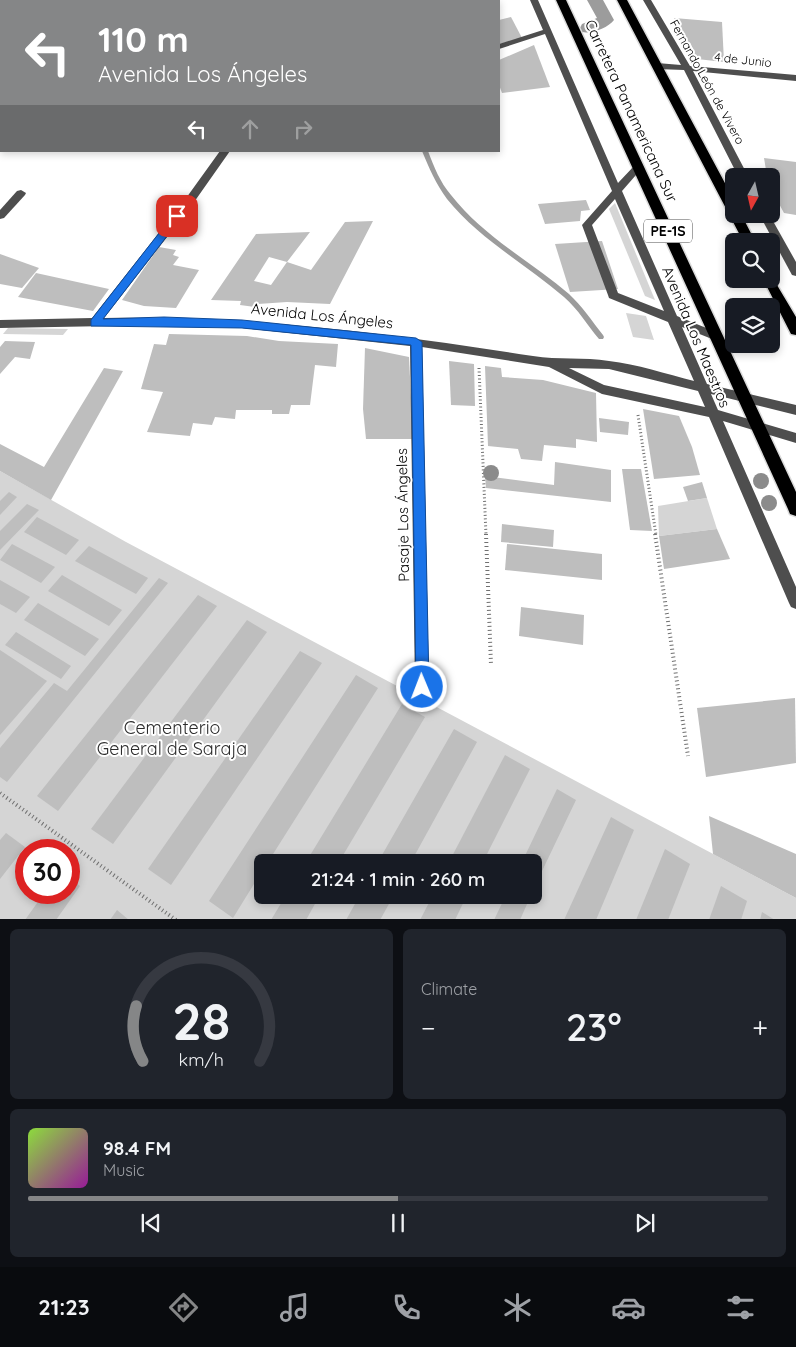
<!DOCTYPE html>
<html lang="en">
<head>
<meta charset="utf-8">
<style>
  :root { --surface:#171b24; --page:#20242c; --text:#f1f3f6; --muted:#9ea1a6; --line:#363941; --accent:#858687 }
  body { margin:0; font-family:Quicksand,sans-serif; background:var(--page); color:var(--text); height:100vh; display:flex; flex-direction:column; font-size:19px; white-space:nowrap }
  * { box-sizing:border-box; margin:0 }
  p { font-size:16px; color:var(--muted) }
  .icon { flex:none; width:28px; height:28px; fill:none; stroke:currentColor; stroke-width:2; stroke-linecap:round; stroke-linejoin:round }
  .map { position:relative; height:919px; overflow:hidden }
  .side { display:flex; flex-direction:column; gap:10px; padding:10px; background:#0d0f14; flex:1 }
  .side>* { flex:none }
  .hud { position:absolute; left:0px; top:0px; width:500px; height:152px; box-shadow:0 2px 8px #0003; background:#858687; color:#fff; overflow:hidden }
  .needle { width:32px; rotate:188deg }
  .buttons { position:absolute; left:725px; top:168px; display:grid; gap:10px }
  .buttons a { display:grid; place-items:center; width:55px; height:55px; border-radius:8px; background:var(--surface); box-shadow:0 2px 8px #0003; font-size:25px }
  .speed { position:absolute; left:15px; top:839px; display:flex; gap:10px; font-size:25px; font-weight:700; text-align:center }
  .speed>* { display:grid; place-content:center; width:65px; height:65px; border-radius:50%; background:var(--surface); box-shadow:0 2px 8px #0003; line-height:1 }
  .speed .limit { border:8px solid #d22; background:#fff; color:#111 }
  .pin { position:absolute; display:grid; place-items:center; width:42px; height:42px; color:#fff; margin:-21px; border-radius:10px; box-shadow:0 2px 8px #0006 }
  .me { position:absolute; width:55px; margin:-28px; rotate:359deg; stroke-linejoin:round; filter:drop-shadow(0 0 4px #0008) }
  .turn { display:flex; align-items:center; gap:18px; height:105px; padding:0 15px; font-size:22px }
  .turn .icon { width:65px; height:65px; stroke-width:2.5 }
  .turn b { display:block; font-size:35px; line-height:42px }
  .lanes { display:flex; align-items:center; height:48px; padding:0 15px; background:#0003; justify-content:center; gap:25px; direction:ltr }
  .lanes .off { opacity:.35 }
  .big { font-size:38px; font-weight:600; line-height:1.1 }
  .side .tile { flex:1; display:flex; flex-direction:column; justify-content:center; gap:8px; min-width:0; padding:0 18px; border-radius:8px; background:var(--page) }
  .side .dial { align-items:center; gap:0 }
  .dial svg { height:130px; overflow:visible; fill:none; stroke:var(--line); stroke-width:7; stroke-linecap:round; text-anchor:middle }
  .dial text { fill:var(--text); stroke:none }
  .song { display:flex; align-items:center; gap:15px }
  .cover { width:60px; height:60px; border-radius:8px; background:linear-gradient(135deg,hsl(90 70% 55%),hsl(300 70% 35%)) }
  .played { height:5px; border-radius:2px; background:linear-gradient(90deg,var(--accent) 50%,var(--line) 50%) }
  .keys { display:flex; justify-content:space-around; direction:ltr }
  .heat { display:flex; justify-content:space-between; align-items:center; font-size:28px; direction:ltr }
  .side .tiles { flex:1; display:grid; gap:10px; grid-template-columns:1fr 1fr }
  .tile:last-child { grid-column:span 2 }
  .trip { position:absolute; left:254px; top:854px; width:288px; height:50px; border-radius:8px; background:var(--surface); box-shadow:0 2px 8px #0003; font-weight:600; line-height:50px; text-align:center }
  .tab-bar { display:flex; height:80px; justify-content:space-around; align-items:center; background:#090b0e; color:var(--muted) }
  .tab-bar .icon { width:35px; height:35px }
  .tab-bar .current { color:var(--accent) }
  .tab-bar b { font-size:22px; color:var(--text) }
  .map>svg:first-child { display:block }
  .green { fill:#d5d5d5; fill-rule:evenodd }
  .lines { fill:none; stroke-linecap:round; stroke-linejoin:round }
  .stream { fill:#9c9c9c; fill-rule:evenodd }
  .canal { fill:#9c9c9c; fill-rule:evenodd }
  .building { fill:#bebebe }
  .highway-casing { stroke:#dbdbdb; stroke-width:3 }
  .path-far1 { stroke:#707070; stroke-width:3; stroke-dasharray:1 2.5; stroke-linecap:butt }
  .path { stroke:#707070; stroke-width:4; stroke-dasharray:1 3; stroke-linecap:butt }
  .minor { fill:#4e4e4e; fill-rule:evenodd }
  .highway { fill:#000; fill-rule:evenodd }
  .tree { fill:#8b8b8b }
  .route { fill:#1a73e8; stroke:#114b97 }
  .labels { text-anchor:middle; stroke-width:4; stroke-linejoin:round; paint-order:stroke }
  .far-street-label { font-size:12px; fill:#000; stroke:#fff }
  .shield { fill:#fff; stroke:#4c4c4c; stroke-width:1 }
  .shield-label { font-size:14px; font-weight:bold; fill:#000 }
  .street-label { font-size:15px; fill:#000; stroke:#fff }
  .near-park-label { font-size:18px; fill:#2c2c2c; stroke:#fff }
</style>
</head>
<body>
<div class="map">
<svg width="796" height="920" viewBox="0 0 796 920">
  <rect width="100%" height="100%" fill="#fff"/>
  <g class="green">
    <polygon points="615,203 655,300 645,296 609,209"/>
    <polygon points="626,313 646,316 654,340 633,337"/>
    <polygon points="8,328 68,329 63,335 3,334"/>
    <path d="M0,471L126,542L796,898V919H0ZM26,850H69V892H26ZM262,862H532V895H262Z"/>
    <polygon points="707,498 717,529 659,536 658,506"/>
  </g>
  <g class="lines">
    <path class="stream" d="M422,151H428C434,167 440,182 451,195C483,236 530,261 569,294C582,306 592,321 603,335L604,337L603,339H599C587,325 578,309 564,297C526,264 479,239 447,199C436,184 429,168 422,151Z"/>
    <g class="canal">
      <polygon points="230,0 249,0 250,1 231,1"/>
      <path d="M587,0H603L614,20C608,28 592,34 582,32L580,28L582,24L597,18Z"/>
    </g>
  </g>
  <g class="building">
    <polygon points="511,17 522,38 499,44 499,20"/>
    <polygon points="674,18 722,22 724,62 697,59"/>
    <polygon points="534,45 550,87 502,93 499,85 499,60"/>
    <polygon points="764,158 796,162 796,215 784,213 771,189 771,176 767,176"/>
    <polygon points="586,200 590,210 581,211 580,221 545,224 538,204"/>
    <polygon points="373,221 330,304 287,302 258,304 255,307 240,305 241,301 211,300 256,234 310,232 287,262 269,257 254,281 271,285 287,262 311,270 345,222"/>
    <polygon points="602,241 618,289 570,292 555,244"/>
    <polygon points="159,247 176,250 173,255 179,257 173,265 199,270 176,308 144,306 122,300"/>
    <polygon points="0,254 39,268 22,288 0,284"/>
    <polygon points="36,273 109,289 93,311 18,297"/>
    <polygon points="169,334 247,336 279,341 338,344 336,367 315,365 310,405 291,405 289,414 272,414 272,410 236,410 235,419 215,417 212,425 193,423 190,436 147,432 163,392 141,389 154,344 166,345"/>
    <polygon points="5,341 35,342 30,359 15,357 0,374 0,347"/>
    <polygon points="365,348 409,357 413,439 366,439 363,409"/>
    <polygon points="449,361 474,364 475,406 451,405"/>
    <polygon points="485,366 501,368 502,377 543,380 596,393 597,442 576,439 576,448 544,445 542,461 521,459 518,449 488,446"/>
    <polygon points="104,368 123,371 51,500 0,471 0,444 44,467"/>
    <polygon points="643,409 679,416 692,447 700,475 654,479"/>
    <polygon points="599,418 629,422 628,435 600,432"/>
    <polygon points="555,462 611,470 611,502 486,488 485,476 554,485"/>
    <polygon points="622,469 641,469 652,531 630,530"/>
    <polygon points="702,482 707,498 688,501 683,487"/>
    <polygon points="9,492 17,497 0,515 0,501"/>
    <polygon points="27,504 39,510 0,550 0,531"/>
    <polygon points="37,517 79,540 66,555 24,532"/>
    <polygon points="502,524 554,530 553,547 501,542"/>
    <polygon points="717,529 730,559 664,569 659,536"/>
    <polygon points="12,544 55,567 41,583 0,560"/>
    <polygon points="507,544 602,554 602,580 505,570"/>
    <polygon points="89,546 148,578 136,594 75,561"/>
    <polygon points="62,575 122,610 109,626 48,591"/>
    <polygon points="159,578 168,583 7,782 0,777 0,748 54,683 67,691"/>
    <polygon points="0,580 30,597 16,613 0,604"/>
    <polygon points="198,595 217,606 58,811 37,796"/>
    <polygon points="38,603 99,639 85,656 24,620"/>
    <polygon points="521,607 584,615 583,645 519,636"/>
    <polygon points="247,620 267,632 113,844 91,829"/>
    <polygon points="16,632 71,666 61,679 5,645"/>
    <polygon points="0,650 47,681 0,735"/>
    <polygon points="300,651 322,663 171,885 148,869"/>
    <polygon points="356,675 378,688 268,862 262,862 262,871 233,918 209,901"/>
    <polygon points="795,698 796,763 706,777 697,708"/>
    <polygon points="402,704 425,717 339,862 306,862"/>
    <polygon points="454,729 477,742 411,862 378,862"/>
    <polygon points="505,755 530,769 483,862 449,862"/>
    <polygon points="557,789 576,800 532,892 532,862 522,862"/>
    <polygon points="709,816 796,854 796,898 713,854"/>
    <polygon points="611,817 634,830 596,920 564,920"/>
    <polygon points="6,833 25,847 0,879 0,840"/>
    <polygon points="665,849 690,864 668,920 636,920"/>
    <polygon points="69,878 80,886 56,920 25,920 45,892 69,892"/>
    <polygon points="721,886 747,901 741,920 709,920"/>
    <polygon points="286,895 320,895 306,920 271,920"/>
    <polygon points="360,895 394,895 380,920 346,920"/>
    <polygon points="433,895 467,895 455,920 420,920"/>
    <polygon points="506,895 531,895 520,920 494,920"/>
    <polygon points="117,910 129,920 110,920"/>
    <polygon points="762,912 775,920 760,920"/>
  </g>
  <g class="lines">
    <g class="highway-casing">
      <g id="highway">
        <polygon points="556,0 566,0 796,492 796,516 790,514 788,509"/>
        <polygon points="617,0 627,0 734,200 734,214 741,214 755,241 743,241"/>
        <polygon points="771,275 796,317 796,335 791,334 763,279 771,279"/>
      </g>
    </g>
    <g class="path-far1">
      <polyline points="479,368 486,535"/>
      <polyline points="638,415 656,535"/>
    </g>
    <g class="path">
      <polyline points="486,534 491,665"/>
      <polyline points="655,534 688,756"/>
      <polyline points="0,793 176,920"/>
    </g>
    <g class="minor">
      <polygon points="257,0 270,0 271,1 258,1"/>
      <path d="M530,0H538L618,183L635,165H641L643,167L622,191L677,316L721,334L723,337L717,341L682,327L707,384L796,405V415L711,394L718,410L796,433V443L723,421L796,587V609L791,607L789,603L709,417L602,394L549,367L422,347L429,687L427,692L422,694L417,692L415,687L410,346L242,328L164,325L0,328V320L92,318L184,201L220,151H230L192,205L104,318C249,315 391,334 533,356C558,360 584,357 609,361C637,364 666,374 694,381L668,322L609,298L608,295L582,225L612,191L545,34L499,49V44L543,30ZM615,199L664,311L618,293L592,225ZM569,368L609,369L698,391L705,407L604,385Z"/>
      <polygon points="643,0 651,0 690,66 796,75 796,81 693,71 748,176 738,176 684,70 657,69 653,66 657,63 681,65"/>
      <polygon points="21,190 26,193 25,195 4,218 0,219 0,210 17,191"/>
      <polygon points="759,214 769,214 796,262 796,276 792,275"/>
    </g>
    <use href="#highway" class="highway"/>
  </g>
  <g class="tree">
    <circle cx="491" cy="473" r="8"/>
    <circle cx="761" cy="481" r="8"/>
    <circle cx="769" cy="503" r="8"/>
  </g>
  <polygon class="route" points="177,213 182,216 181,218 103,319 164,317 242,320 416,338 422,342 429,687 427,692 422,694 418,692 416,687 411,345 242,328 91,326 91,320 174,214"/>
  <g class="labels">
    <g class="far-street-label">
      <text transform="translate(743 60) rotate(6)" y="4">4 de Junio</text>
      <text transform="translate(707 82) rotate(61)" y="4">Fernando León de Vivero</text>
    </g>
    <rect class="shield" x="644" y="219.5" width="48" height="23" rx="4"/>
    <g class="shield-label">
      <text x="668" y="236">PE-1S</text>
    </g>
    <g class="street-label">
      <text transform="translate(631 111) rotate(65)" y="5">Carretera Panamericana Sur</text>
      <text transform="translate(322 316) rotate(6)" y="5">Avenida Los Ángeles</text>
      <text transform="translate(696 337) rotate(67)" y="5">Avenida Los Maestros</text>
      <text transform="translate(403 515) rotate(-91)" y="5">Pasaje Los Ángeles</text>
    </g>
    <g class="near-park-label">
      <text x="172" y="734">Cementerio<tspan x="172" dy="21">General de Saraja</tspan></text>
    </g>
  </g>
</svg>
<div class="buttons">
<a><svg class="needle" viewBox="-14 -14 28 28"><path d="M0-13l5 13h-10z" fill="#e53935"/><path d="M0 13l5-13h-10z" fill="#9ea1a6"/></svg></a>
<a><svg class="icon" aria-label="search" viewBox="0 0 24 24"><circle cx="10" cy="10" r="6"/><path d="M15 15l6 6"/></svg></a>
<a><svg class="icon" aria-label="layers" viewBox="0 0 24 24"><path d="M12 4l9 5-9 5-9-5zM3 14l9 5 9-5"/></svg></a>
</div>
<div class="speed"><div class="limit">30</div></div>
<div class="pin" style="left:177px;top:216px;background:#d93025"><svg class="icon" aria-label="arrive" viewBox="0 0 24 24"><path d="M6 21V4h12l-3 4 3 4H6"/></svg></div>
<svg class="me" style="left:422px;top:687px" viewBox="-20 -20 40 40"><circle r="17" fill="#1a73e8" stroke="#fff" stroke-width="3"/><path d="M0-11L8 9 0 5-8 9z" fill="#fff"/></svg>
<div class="trip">21:24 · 1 min · 260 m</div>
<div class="hud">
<div class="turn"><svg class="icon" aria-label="left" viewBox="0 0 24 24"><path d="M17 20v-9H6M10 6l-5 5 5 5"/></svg><div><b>110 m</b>Avenida Los Ángeles</div></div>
<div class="lanes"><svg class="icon" aria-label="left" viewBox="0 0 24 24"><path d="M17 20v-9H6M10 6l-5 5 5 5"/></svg><svg class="icon off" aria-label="ahead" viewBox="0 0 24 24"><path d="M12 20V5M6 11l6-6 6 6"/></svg><svg class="icon off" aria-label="right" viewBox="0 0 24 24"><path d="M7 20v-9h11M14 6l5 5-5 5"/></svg></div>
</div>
</div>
<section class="side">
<div class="tiles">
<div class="tile dial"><svg viewBox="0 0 100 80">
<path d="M14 69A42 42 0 1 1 86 69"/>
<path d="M14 69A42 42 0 0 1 10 35" stroke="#858687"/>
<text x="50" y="56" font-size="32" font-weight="700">28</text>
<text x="50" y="72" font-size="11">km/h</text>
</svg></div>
<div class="tile"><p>Climate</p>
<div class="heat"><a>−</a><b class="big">23°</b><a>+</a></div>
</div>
<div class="tile">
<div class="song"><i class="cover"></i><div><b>98.4 FM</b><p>Music</p></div></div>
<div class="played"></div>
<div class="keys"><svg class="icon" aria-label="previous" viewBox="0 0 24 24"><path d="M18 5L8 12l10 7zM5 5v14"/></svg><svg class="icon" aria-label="pause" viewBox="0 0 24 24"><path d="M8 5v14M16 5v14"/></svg><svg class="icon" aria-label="next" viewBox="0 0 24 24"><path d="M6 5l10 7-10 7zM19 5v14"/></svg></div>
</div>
</div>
</section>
<nav class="tab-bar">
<b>21:23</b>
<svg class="icon current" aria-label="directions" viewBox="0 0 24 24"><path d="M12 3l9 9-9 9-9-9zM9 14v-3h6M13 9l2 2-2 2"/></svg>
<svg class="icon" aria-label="music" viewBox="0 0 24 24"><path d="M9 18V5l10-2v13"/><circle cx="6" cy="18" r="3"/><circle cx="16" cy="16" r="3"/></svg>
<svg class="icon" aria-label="phone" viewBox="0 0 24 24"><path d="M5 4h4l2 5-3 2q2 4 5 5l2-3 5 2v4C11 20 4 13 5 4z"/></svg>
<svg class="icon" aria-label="climate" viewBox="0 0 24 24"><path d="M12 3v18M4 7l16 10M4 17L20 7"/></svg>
<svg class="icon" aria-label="car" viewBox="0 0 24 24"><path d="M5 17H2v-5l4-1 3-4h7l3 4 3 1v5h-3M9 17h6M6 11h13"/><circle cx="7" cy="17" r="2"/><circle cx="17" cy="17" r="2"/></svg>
<svg class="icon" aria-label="filters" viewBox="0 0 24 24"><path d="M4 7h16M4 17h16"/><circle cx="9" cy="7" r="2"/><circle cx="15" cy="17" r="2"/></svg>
</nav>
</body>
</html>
